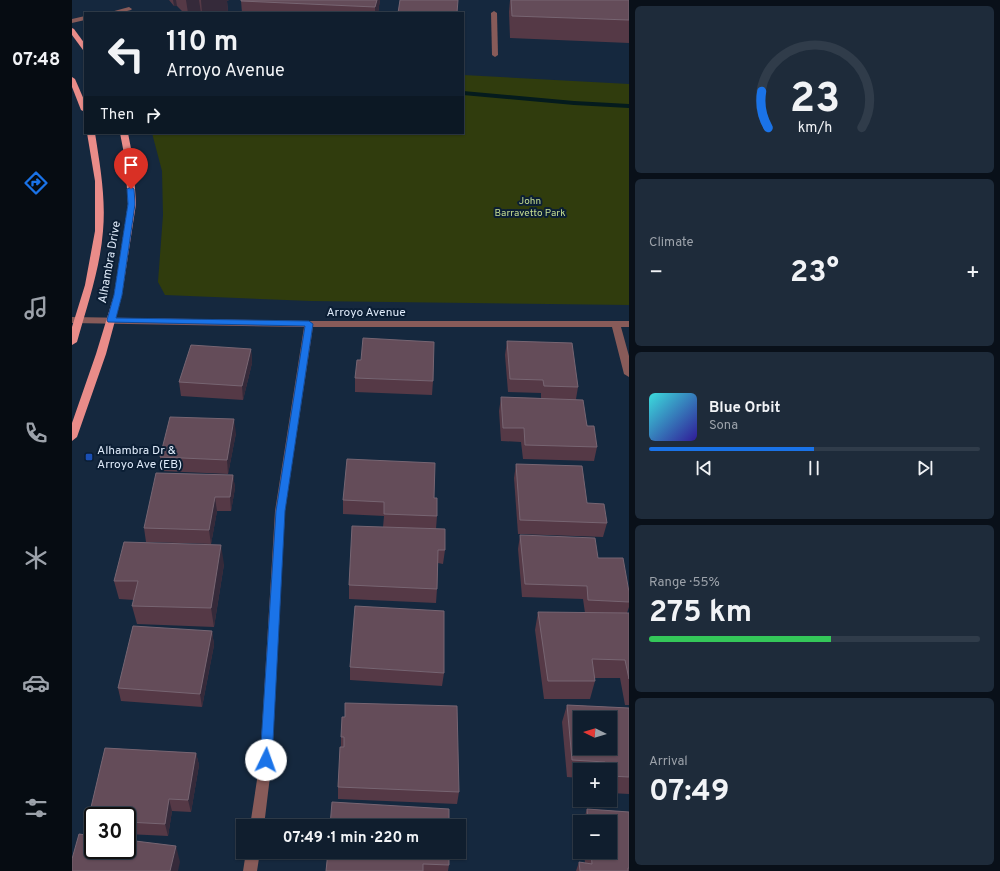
<!DOCTYPE html>
<html lang="en">
<head>
<meta charset="utf-8">
<style>
  :root { --surface:#101e2e; --page:#1e2b3a; --text:#f1f3f6; --muted:#9ca2aa; --line:#303c4a; --accent:#1a73e8 }
  body { margin:0; font-family:Overpass,sans-serif; background:var(--page); color:var(--text); height:100vh; display:flex; flex-direction:column; font-size:15px; white-space:nowrap }
  * { box-sizing:border-box; margin:0 }
  p { font-size:13px; color:var(--muted) }
  .icon { flex:none; width:22px; height:22px; fill:none; stroke:currentColor; stroke-width:2; stroke-linecap:round; stroke-linejoin:round }
  .map { position:relative; flex:1; overflow:hidden }
  .side { display:flex; flex-direction:column; gap:6px; padding:6px; background:#091019; width:371px }
  .side>* { flex:none }
  .hud { position:absolute; left:12px; top:12px; width:380px; height:122px; border-radius:0px; box-shadow:0 1px 3px #0004,0 0 0 1px var(--line); background:#101e2e; color:var(--text); overflow:hidden }
  .needle { width:26px; rotate:275deg }
  .controls { position:absolute; left:501px; top:711px; display:grid; gap:8px }
  .controls a { display:grid; place-items:center; width:44px; height:44px; border-radius:0px; background:var(--surface); box-shadow:0 1px 3px #0004,0 0 0 1px var(--line); font-size:20px }
  .speed { position:absolute; left:12px; top:807px; display:flex; gap:8px; font-size:20px; font-weight:700; text-align:center }
  .speed>* { display:grid; place-content:center; width:52px; height:52px; border-radius:50%; background:var(--surface); box-shadow:0 1px 3px #0004,0 0 0 1px var(--line); line-height:1 }
  .speed .limit { border:2px solid #111; border-radius:6px; background:#fff; color:#111 }
  .pin { position:absolute; display:grid; place-items:center; width:34px; height:34px; color:#fff; margin:-41px -17px; border-radius:50% 50% 50% 0; rotate:-45deg; box-shadow:0 0 4px #0007 }
  .pin .icon { rotate:45deg }
  .me { position:absolute; width:44px; margin:-22px; rotate:3deg; stroke-linejoin:round; filter:drop-shadow(0 0 3px #0008) }
  .turn { display:flex; align-items:center; gap:14px; height:84px; padding:0 16px; font-size:18px }
  .turn .icon { width:52px; height:52px; stroke-width:2.5 }
  .turn b { display:block; font-size:28px; line-height:34px }
  .then { display:flex; align-items:center; height:38px; padding:0 16px; background:#0003; gap:8px; font-size:15px }
  .big { font-size:30px; font-weight:700; line-height:1.1 }
  .side .tile { flex:1; display:flex; flex-direction:column; justify-content:center; gap:6px; min-width:0; padding:0 14px; border-radius:6px; background:var(--page) }
  .side .dial { align-items:center; gap:0 }
  .dial svg { height:104px; overflow:visible; fill:none; stroke:var(--line); stroke-width:7; stroke-linecap:round; text-anchor:middle }
  .dial text { fill:var(--text); stroke:none }
  .song { display:flex; align-items:center; gap:12px }
  .cover { width:48px; height:48px; border-radius:6px; background:linear-gradient(135deg,hsl(180 70% 55%),hsl(250 70% 35%)) }
  .played { height:4px; border-radius:2px; background:linear-gradient(90deg,var(--accent) 50%,var(--line) 50%) }
  .keys { display:flex; justify-content:space-around; direction:ltr }
  .heat { display:flex; justify-content:space-between; align-items:center; font-size:22px; direction:ltr }
  .charge { height:6px; border-radius:3px; background:linear-gradient(90deg,#34c759 55%,var(--line) 0) }
  .trip { position:absolute; left:164px; top:819px; width:230px; height:40px; border-radius:0px; background:var(--surface); box-shadow:0 1px 3px #0004,0 0 0 1px var(--line); font-weight:700; line-height:40px; text-align:center }
  main { display:flex; flex:1; min-height:0 }
  .menu { display:flex; flex-direction:column; width:72px; justify-content:space-around; align-items:center; background:#060c12; color:var(--muted) }
  .menu .icon { width:28px; height:28px }
  .menu .current { color:var(--accent) }
  .menu b { font-size:18px; color:var(--text) }
  .map>svg:first-child { display:block }
  .green { fill:#303c0d }
  .lines { fill:none; stroke-linecap:round; stroke-linejoin:round }
  .stream { fill:#041b1d; fill-rule:evenodd }
  .minor { fill:#885b59; fill-rule:evenodd }
  .major { fill:#e98c89; fill-rule:evenodd }
  .wall { fill:#553946 }
  .shaded-wall { fill:#352a3a }
  .building { fill:#644c59; stroke:#776572; fill-rule:evenodd }
  .route { fill:#1a73e8; stroke:#114b97 }
  .transit-dot { fill:#1a4fb4; stroke:#0b1e34; stroke-width:1.5 }
  .labels { text-anchor:middle; stroke-width:4; stroke-linejoin:round; paint-order:stroke }
  .far-park-label { font-size:10px; fill:#c6dd90; stroke:#0b1e34 }
  .street-label { font-size:12px; fill:#deeaf9; stroke:#0b1e34 }
  .poi-label { font-size:12px; fill:#deeaf9; stroke:#0b1e34; text-anchor:start }
</style>
</head>
<body>
<main>
<nav class="menu">
<b>07:48</b>
<svg class="icon current" aria-label="directions" viewBox="0 0 24 24"><path d="M12 3l9 9-9 9-9-9zM9 14v-3h6M13 9l2 2-2 2"/></svg>
<svg class="icon" aria-label="music" viewBox="0 0 24 24"><path d="M9 18V5l10-2v13"/><circle cx="6" cy="18" r="3"/><circle cx="16" cy="16" r="3"/></svg>
<svg class="icon" aria-label="phone" viewBox="0 0 24 24"><path d="M5 4h4l2 5-3 2q2 4 5 5l2-3 5 2v4C11 20 4 13 5 4z"/></svg>
<svg class="icon" aria-label="climate" viewBox="0 0 24 24"><path d="M12 3v18M4 7l16 10M4 17L20 7"/></svg>
<svg class="icon" aria-label="car" viewBox="0 0 24 24"><path d="M5 17H2v-5l4-1 3-4h7l3 4 3 1v5h-3M9 17h6M6 11h13"/><circle cx="7" cy="17" r="2"/><circle cx="17" cy="17" r="2"/></svg>
<svg class="icon" aria-label="filters" viewBox="0 0 24 24"><path d="M4 7h16M4 17h16"/><circle cx="9" cy="7" r="2"/><circle cx="15" cy="17" r="2"/></svg>
</nav>
<div class="map">
<svg width="557" height="871" viewBox="0 0 557 871">
  <rect width="100%" height="100%" fill="#15283e"/>
  <polygon class="green" points="391,75 557,84 557,305 239,301 93,295 86,282 91,215 90,171 80,133 391,133"/>
  <g class="lines">
    <polygon class="stream" points="391,91 502,101 557,104 557,108 502,105 391,95"/>
    <g class="minor">
      <polygon points="57,7 60,9 59,10 47,13 35,13"/>
      <polygon points="422,11 425,13 426,55 423,57 420,55 419,13"/>
      <polygon points="13,16 13,20 0,23 0,19"/>
      <polygon points="0,317 237,321 557,321 557,327 549,327 557,356 557,377 552,374 540,327 241,327 213,511 200,760 192,826 178,826 188,760 203,511 232,327 0,323"/>
      <polygon points="174,852 188,852 185,871 171,871"/>
    </g>
    <g class="major">
      <polygon points="0,28 2,29 13,44 13,51 11,50 0,35"/>
      <polygon points="0,77 3,79 13,102 13,112 9,110 0,87"/>
      <path d="M15,133H23C28,165 34,198 31,231C28,269 15,306 5,342L0,345V327L13,285L23,231V181Z"/>
      <polygon points="48,133 56,133 61,159 64,204 50,295 34,354 5,437 0,441 0,423 24,354 42,295 56,204 53,159"/>
    </g>
  </g>
  <g class="wall">
    <polygon points="97,0 157,0 155,1 156,12 149,13 112,13 105,6 102,6"/>
    <polygon points="169,0 308,0 307,6 306,13 170,13 169,1"/>
    <polygon points="438,0 557,0 557,43 438,38 437,12"/>
    <polygon points="435,341 506,387 504,399 525,447 522,461 451,459 449,442 429,441 427,411 429,397 469,398 469,393 436,392 433,355"/>
    <polygon points="179,349 180,363 171,400 109,396 107,382"/>
    <polygon points="283,378 361,381 360,395 283,392"/>
    <polygon points="164,433 156,474 90,471 88,457"/>
    <polygon points="444,464 515,503 535,523 531,537 446,534 442,478"/>
    <polygon points="161,475 163,488 159,511 145,511 139,544 74,542 72,528"/>
    <polygon points="362,498 365,516 364,529 373,550 371,564 366,563 365,589 364,603 277,599 277,585 311,527 312,516 271,514 271,500"/>
    <polygon points="448,535 526,558 557,592 557,607 555,613 557,613 557,705 553,705 548,678 523,678 523,681 518,699 472,699 463,630 466,612 513,613 511,599 450,597 446,549"/>
    <polygon points="152,564 142,627 65,624 60,606 62,600 47,599 42,581"/>
    <polygon points="140,631 142,645 130,707 49,701 46,688"/>
    <polygon points="278,667 372,673 370,686 278,680"/>
    <polygon points="495,705 557,708 557,794 538,793 538,770 508,770 508,778 495,777 490,722"/>
    <polygon points="273,717 387,792 385,804 266,799 266,787 269,747 269,737"/>
    <polygon points="33,748 124,753 127,765 119,812 100,811 96,836 55,834 55,816 21,816 21,832 20,832 16,820"/>
    <polygon points="515,809 557,812 557,871 504,871 507,862 513,863 512,852 538,852 538,822 511,822"/>
    <polygon points="256,852 377,865 376,871 254,871"/>
  </g>
  <g class="shaded-wall">
    <polygon points="101,0 104,0 105,6 102,6"/>
    <polygon points="114,0 127,0 129,13 116,13"/>
    <polygon points="129,0 157,0 155,1 156,12 149,13 130,13"/>
    <polygon points="305,0 308,0 307,6 306,13 303,13 303,7"/>
    <polygon points="179,349 180,363 171,400 170,386"/>
    <polygon points="162,419 164,433 156,474 155,460"/>
    <polygon points="161,475 163,488 159,511 158,497"/>
    <polygon points="143,497 145,511 139,544 137,530"/>
    <polygon points="149,545 152,564 142,627 139,608"/>
    <polygon points="140,631 142,645 130,707 128,694"/>
    <polygon points="124,753 127,765 119,812 116,800"/>
    <polygon points="97,799 100,811 96,836 93,824"/>
    <polygon points="104,846 108,862 106,871 98,871"/>
  </g>
  <g class="building">
    <polygon points="169,0 305,0 303,7 169,1"/>
    <polygon points="328,0 386,0 385,13 326,13"/>
    <polygon points="439,0 557,0 557,20 440,16"/>
    <polygon points="291,338 362,342 361,381 283,378 285,360 289,360"/>
    <polygon points="435,341 500,343 506,387 472,386 471,380 438,379"/>
    <polygon points="119,345 179,349 170,386 107,382"/>
    <polygon points="429,397 511,400 515,426 522,426 525,447 453,445 452,428 431,428"/>
    <polygon points="98,417 162,419 155,460 88,457"/>
    <polygon points="275,459 363,463 362,498 365,498 365,516 312,514 312,502 271,500"/>
    <polygon points="444,464 510,466 515,503 532,504 535,523 448,520"/>
    <polygon points="84,473 161,475 158,497 143,497 137,530 72,528"/>
    <polygon points="280,526 373,529 373,550 366,550 365,589 277,585"/>
    <polygon points="448,535 523,538 526,558 551,558 557,592 557,602 516,600 515,586 453,584"/>
    <polygon points="52,542 149,545 139,608 60,606 66,581 42,581"/>
    <polygon points="283,606 372,611 372,673 278,667"/>
    <polygon points="466,612 557,613 557,679 553,660 520,659 523,681 476,681"/>
    <polygon points="61,626 140,631 128,694 46,688"/>
    <polygon points="273,703 385,706 387,792 266,787 268,747 272,747 272,737 269,737 270,717 273,717"/>
    <path d="M495,705L557,708V777L538,776V770H534L533,762L500,760ZM508,718H538V748H508Z"/>
    <polygon points="33,748 124,753 116,800 97,799 93,824 55,822 55,816 21,816 21,820 16,820"/>
    <polygon points="260,802 377,809 377,826 258,826"/>
    <polygon points="515,809 557,812 557,868 556,868 556,871 508,871 507,862 520,864 519,852 538,852 538,822 516,822"/>
    <polygon points="7,834 21,836 21,850 55,850 55,840 104,846 98,871 0,871 0,859"/>
    <polygon points="256,852 377,852 377,865 351,864 351,871 254,871"/>
  </g>
  <polygon class="route" points="59,187 62,189 63,204 50,295 44,318 237,321 241,324 213,511 200,760 198,764 194,766 190,764 188,760 204,511 233,326 36,322 35,320 42,295 56,204 55,189"/>
  <rect class="transit-dot" x="13" y="453" width="8" height="8" rx="2"/>
  <g class="labels">
    <g class="far-park-label">
      <text x="458" y="204">John<tspan x="458" dy="12">Barravetto Park</tspan></text>
    </g>
    <g class="street-label">
      <text transform="translate(37 262) rotate(-80)" y="4">Alhambra Drive</text>
      <text x="294" y="316">Arroyo Avenue</text>
    </g>
    <g class="poi-label">
      <text x="25" y="454">Alhambra Dr &amp;<tspan x="25" dy="14">Arroyo Ave (EB)</tspan></text>
    </g>
  </g>
</svg>
<div class="controls">
<a><svg class="needle" viewBox="-14 -14 28 28"><path d="M0-13l5 13h-10z" fill="#e53935"/><path d="M0 13l5-13h-10z" fill="#9ca2aa"/></svg></a>
<a>+</a>
<a>−</a>
</div>
<div class="speed"><div class="limit">30</div></div>
<div class="pin" style="left:59px;top:189px;background:#d93025"><svg class="icon" aria-label="arrive" viewBox="0 0 24 24"><path d="M6 21V4h12l-3 4 3 4H6"/></svg></div>
<svg class="me" style="left:194px;top:760px" viewBox="-20 -20 40 40"><circle r="19" fill="#fff"/><path d="M0-13L10 11 0 6-10 11z" fill="#1a73e8"/></svg>
<div class="trip">07:49 · 1 min · 220 m</div>
<div class="hud">
<div class="turn"><svg class="icon" aria-label="left" viewBox="0 0 24 24"><path d="M17 20v-9H6M10 6l-5 5 5 5"/></svg><div><b>110 m</b>Arroyo Avenue</div></div>
<div class="then">Then<svg class="icon" aria-label="right" viewBox="0 0 24 24"><path d="M7 20v-9h11M14 6l5 5-5 5"/></svg></div>
</div>
</div>
<section class="side">
<div class="tile dial"><svg viewBox="0 0 100 80">
<path d="M14 69A42 42 0 1 1 86 69"/>
<path d="M14 69A42 42 0 0 1 9 41" stroke="#1a73e8"/>
<text x="50" y="56" font-size="32" font-weight="700">23</text>
<text x="50" y="72" font-size="11">km/h</text>
</svg></div>
<div class="tile"><p>Climate</p>
<div class="heat"><a>−</a><b class="big">23°</b><a>+</a></div>
</div>
<div class="tile">
<div class="song"><i class="cover"></i><div><b>Blue Orbit</b><p>Sona</p></div></div>
<div class="played"></div>
<div class="keys"><svg class="icon" aria-label="previous" viewBox="0 0 24 24"><path d="M18 5L8 12l10 7zM5 5v14"/></svg><svg class="icon" aria-label="pause" viewBox="0 0 24 24"><path d="M8 5v14M16 5v14"/></svg><svg class="icon" aria-label="next" viewBox="0 0 24 24"><path d="M6 5l10 7-10 7zM19 5v14"/></svg></div>
</div>
<div class="tile"><p>Range · 55%</p><b class="big">275 km</b><div class="charge"></div></div>
<div class="tile"><p>Arrival</p><b class="big">07:49</b></div>
</section>
</main>
</body>
</html>
